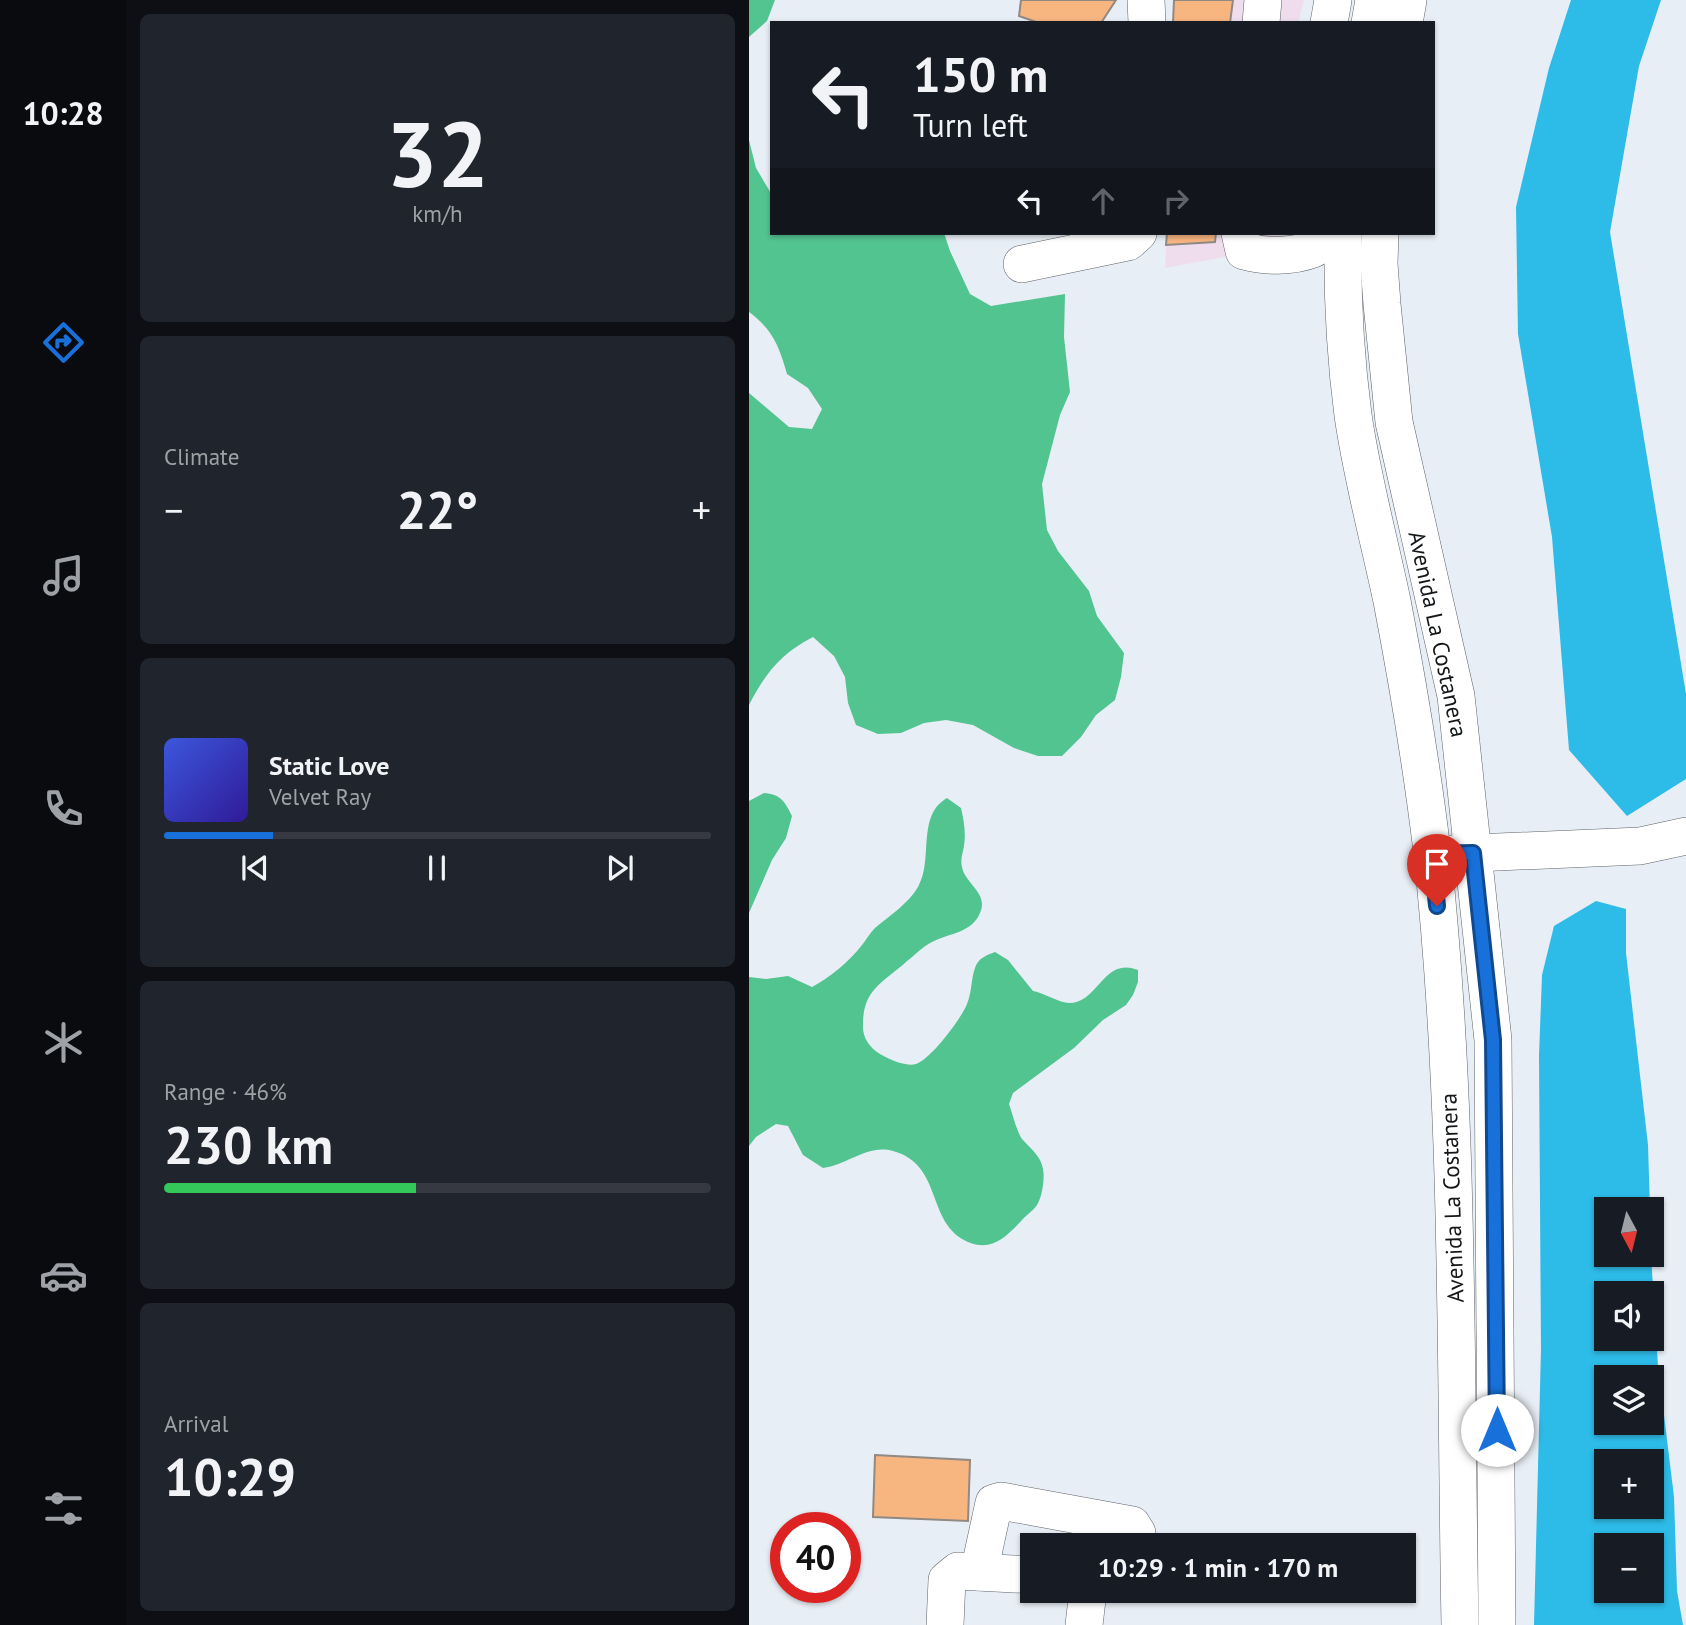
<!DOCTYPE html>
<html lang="en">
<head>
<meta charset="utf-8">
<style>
  :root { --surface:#171b24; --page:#20242c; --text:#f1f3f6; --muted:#9ea1a6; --line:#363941; --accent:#1871db }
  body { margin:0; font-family:"PT Sans",sans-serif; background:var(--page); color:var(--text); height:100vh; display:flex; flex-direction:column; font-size:26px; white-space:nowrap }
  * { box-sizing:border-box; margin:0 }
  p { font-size:23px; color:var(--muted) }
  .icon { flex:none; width:38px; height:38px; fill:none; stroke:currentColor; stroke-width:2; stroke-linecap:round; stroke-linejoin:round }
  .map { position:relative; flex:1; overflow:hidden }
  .side { display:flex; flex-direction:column; gap:14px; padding:14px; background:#0d0f14; width:623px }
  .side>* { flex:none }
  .guide { position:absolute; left:21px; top:21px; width:665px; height:214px; border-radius:0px; box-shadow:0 2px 5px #0004; background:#171b24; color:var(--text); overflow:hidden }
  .needle { width:46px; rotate:173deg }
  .tools { position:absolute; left:845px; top:1197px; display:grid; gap:14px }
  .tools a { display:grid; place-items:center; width:70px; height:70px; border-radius:0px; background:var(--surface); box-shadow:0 2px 5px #0004; font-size:35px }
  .speed { position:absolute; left:21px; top:1512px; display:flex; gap:14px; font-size:35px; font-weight:700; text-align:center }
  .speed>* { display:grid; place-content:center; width:91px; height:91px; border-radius:50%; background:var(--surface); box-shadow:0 2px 5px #0004; line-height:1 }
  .speed .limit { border:10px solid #d22; background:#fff; color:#111 }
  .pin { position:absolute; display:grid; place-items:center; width:60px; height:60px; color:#fff; margin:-72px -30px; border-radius:50% 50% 50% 0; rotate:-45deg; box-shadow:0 0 7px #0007 }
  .pin .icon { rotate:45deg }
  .me { position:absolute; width:77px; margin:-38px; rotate:0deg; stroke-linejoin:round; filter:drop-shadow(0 0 5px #0008) }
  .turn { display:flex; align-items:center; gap:24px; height:147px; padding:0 28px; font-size:32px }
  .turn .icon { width:91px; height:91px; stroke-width:2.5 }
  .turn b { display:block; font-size:49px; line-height:60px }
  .lanes { display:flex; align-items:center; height:66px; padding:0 28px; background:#0003; justify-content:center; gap:35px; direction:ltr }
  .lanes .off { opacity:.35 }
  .big { font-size:52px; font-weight:700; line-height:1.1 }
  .side .widget { flex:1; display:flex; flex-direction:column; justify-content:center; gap:10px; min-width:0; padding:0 24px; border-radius:10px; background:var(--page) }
  .side .dial { align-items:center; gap:0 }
  .dial b { font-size:91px; line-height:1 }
  .song { display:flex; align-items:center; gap:21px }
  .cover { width:84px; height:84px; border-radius:10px; background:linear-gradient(135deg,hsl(230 70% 55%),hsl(250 70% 35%)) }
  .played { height:7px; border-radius:4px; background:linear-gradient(90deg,var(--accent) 20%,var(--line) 20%) }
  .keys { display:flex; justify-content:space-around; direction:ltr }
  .heat { display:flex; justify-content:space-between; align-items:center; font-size:38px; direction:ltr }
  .charge { height:10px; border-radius:5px; background:linear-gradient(90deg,#34c759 46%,var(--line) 0) }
  .trip { position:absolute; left:271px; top:1533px; width:396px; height:70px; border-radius:0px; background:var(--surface); box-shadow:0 2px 5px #0004; font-weight:700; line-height:70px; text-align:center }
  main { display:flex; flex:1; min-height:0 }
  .menu { display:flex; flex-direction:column; width:126px; justify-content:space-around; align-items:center; background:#090b0e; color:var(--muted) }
  .menu .icon { width:49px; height:49px }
  .menu .active { color:var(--accent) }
  .menu b { font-size:32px; color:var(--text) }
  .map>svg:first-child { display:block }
  .commercial { fill:#efddee }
  .forest { fill:#52c490 }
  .water { fill:#2dbbe7; fill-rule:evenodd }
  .building { fill:#f7b580; stroke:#908984; stroke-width:2 }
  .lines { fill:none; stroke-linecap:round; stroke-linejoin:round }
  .minor-casing { stroke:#5e6369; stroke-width:38 }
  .minor { stroke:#fff; stroke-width:37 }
  .route-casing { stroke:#10498e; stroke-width:18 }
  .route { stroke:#1871db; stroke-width:12 }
  .labels { text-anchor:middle; stroke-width:6; stroke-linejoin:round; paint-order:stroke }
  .street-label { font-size:23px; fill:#141719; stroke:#fff }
</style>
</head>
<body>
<main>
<nav class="menu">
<b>10:28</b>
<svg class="icon active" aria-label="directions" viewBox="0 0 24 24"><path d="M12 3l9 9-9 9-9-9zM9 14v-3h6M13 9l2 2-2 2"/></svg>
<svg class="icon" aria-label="music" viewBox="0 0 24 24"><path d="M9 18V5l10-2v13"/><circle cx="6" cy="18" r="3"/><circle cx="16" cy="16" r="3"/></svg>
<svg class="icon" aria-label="phone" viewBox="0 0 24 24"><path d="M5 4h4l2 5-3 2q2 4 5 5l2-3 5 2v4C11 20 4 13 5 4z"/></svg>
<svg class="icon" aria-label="climate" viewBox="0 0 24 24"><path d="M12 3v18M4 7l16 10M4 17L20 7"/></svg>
<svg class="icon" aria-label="car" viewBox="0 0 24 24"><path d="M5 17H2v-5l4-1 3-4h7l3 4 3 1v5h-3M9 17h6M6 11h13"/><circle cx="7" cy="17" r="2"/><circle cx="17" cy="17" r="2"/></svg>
<svg class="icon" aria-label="filters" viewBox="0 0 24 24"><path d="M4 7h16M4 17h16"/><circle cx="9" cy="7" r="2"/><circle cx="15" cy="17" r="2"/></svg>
</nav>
<section class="side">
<div class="widget dial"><b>32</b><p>km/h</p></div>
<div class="widget"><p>Climate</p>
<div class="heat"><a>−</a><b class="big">22°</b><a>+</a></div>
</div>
<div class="widget">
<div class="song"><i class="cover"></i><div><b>Static Love</b><p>Velvet Ray</p></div></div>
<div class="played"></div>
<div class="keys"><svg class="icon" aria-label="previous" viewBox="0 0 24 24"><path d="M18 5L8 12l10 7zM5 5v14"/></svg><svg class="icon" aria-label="pause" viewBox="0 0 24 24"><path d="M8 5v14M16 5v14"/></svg><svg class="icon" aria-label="next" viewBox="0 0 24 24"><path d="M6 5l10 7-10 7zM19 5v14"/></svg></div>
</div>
<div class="widget"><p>Range · 46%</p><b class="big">230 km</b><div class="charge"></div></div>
<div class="widget"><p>Arrival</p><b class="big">10:29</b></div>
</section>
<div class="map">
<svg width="937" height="1625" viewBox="0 0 937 1625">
  <rect width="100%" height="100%" fill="#e8eef5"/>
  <g class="commercial">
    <polygon points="425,0 555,0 549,23 424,23"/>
    <polygon points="418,233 536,233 536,246 416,268"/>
  </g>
  <g class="forest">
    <polygon points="0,0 26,0 18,21 0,37"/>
    <path d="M0,140L7,168L23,195V233H195L201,251L221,294L242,306L316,294L315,337L321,392L311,415L293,484L298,530L309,551L340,591L348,616L375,653L372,677L366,700L347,715L332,737L313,756H289L265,748L224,725L197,720L175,723L152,733L129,734L107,725L99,703L96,677L85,656L64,637C31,654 16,674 0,705V393L40,427L63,429L73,409L59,388L38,374C30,346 24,330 0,312Z"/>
    <path d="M15,793C31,794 36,801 43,816L37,838L23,860L0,913V801Z"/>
    <path d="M198,798L212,808C215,821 217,833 215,846C214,853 211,859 213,867C216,884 240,893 231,913C223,933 200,933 183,942C173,947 166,955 157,962C135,982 114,989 114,1024C113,1037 120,1047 131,1054C140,1059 156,1067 167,1064C182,1059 212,1019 218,1004C223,992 222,979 226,968C229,958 238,955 246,952L259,960L284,991C295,993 311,1003 320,1003C350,1003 354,956 389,970V982L384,995L377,1005L354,1020L325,1048L264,1093L260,1104C264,1115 267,1130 273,1139C281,1148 292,1156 294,1169C296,1179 293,1197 288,1205C284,1211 277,1215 273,1220C257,1237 243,1252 219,1242C176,1223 195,1165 144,1151C118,1144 99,1165 74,1168L54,1155L39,1126L27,1124L7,1137L0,1146V977L17,979L39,976L63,987C80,978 101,961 113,945C117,940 121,933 126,928C140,916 159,904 169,887C185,859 167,816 198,798Z"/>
  </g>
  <g class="water">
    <polygon points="822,0 912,0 890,66 861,232 937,694 937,779 878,816 820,750 803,537 769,334 767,207 800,68"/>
    <path d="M847,901L877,909V953L899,1145L901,1209H858V1255H902L909,1366L925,1497L928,1591L934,1625H785L792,1349L790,1056L793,975L805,926ZM858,1293H903V1339H858ZM858,1377H903V1423H858ZM858,1461H903V1507H858ZM858,1545H903V1591H858Z"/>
  </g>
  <g class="building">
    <polygon points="272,0 367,0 352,23 290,23 270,16"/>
    <polygon points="425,0 484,0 481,23 424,23"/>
    <polygon points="418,233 467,233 466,242 417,245"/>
    <polygon points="126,1455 221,1460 219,1521 124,1517"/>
  </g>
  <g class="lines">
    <g class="minor-casing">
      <g id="minor">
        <polyline points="397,0 398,23"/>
        <polyline points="512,23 514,0"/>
        <polyline points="580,23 584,0"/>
        <polyline points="621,23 625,0"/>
        <polyline points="655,23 659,0"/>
        <path d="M491,233L495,251C517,257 543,257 564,249L569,233"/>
        <path d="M594,233C593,294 596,354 604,415C613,478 630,539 643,601C659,684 673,768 683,851C711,1108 706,1367 711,1625"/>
        <polyline points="631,233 630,264 633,304 645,422 707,696 744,1040 748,1625"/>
        <polyline points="273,264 379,242 389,233"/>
        <polyline points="702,854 891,846 937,836"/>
        <polyline points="230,1572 245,1503 252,1501 383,1525 388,1533 386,1545"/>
        <polyline points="196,1625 198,1580 209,1571 284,1575"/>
        <polyline points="335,1625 339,1591"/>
      </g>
    </g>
    <use href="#minor" class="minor"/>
  </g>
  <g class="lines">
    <g class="route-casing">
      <polyline id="route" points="688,906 683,854 724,853 744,1040 748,1430"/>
    </g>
    <use href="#route" class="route"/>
  </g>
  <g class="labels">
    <g class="street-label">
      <text transform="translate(689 634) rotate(78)" y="8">Avenida La Costanera</text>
      <text transform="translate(703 1198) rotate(-92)" y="8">Avenida La Costanera</text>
    </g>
  </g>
</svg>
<div class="tools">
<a><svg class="needle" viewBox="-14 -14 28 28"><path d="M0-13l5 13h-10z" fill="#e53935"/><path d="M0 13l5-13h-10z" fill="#9ea1a6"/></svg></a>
<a><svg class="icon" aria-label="sound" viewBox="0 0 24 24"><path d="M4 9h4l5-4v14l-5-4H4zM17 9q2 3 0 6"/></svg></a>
<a><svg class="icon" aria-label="layers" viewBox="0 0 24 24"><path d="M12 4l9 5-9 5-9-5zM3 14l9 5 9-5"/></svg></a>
<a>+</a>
<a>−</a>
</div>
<div class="speed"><div class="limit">40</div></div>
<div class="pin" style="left:688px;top:906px;background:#d93025"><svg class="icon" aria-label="arrive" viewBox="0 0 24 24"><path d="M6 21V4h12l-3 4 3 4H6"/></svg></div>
<svg class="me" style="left:748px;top:1430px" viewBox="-20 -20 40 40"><circle r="19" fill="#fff"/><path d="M0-13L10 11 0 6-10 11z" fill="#1871db"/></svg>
<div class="trip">10:29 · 1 min · 170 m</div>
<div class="guide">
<div class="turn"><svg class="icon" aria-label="left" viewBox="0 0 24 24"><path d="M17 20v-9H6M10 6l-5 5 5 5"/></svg><div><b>150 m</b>Turn left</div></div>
<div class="lanes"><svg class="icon" aria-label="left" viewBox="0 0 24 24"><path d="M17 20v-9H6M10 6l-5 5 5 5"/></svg><svg class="icon off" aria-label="ahead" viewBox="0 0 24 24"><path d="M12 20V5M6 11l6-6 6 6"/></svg><svg class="icon off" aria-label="right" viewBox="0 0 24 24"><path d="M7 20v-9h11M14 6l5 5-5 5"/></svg></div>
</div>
</div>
</main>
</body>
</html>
